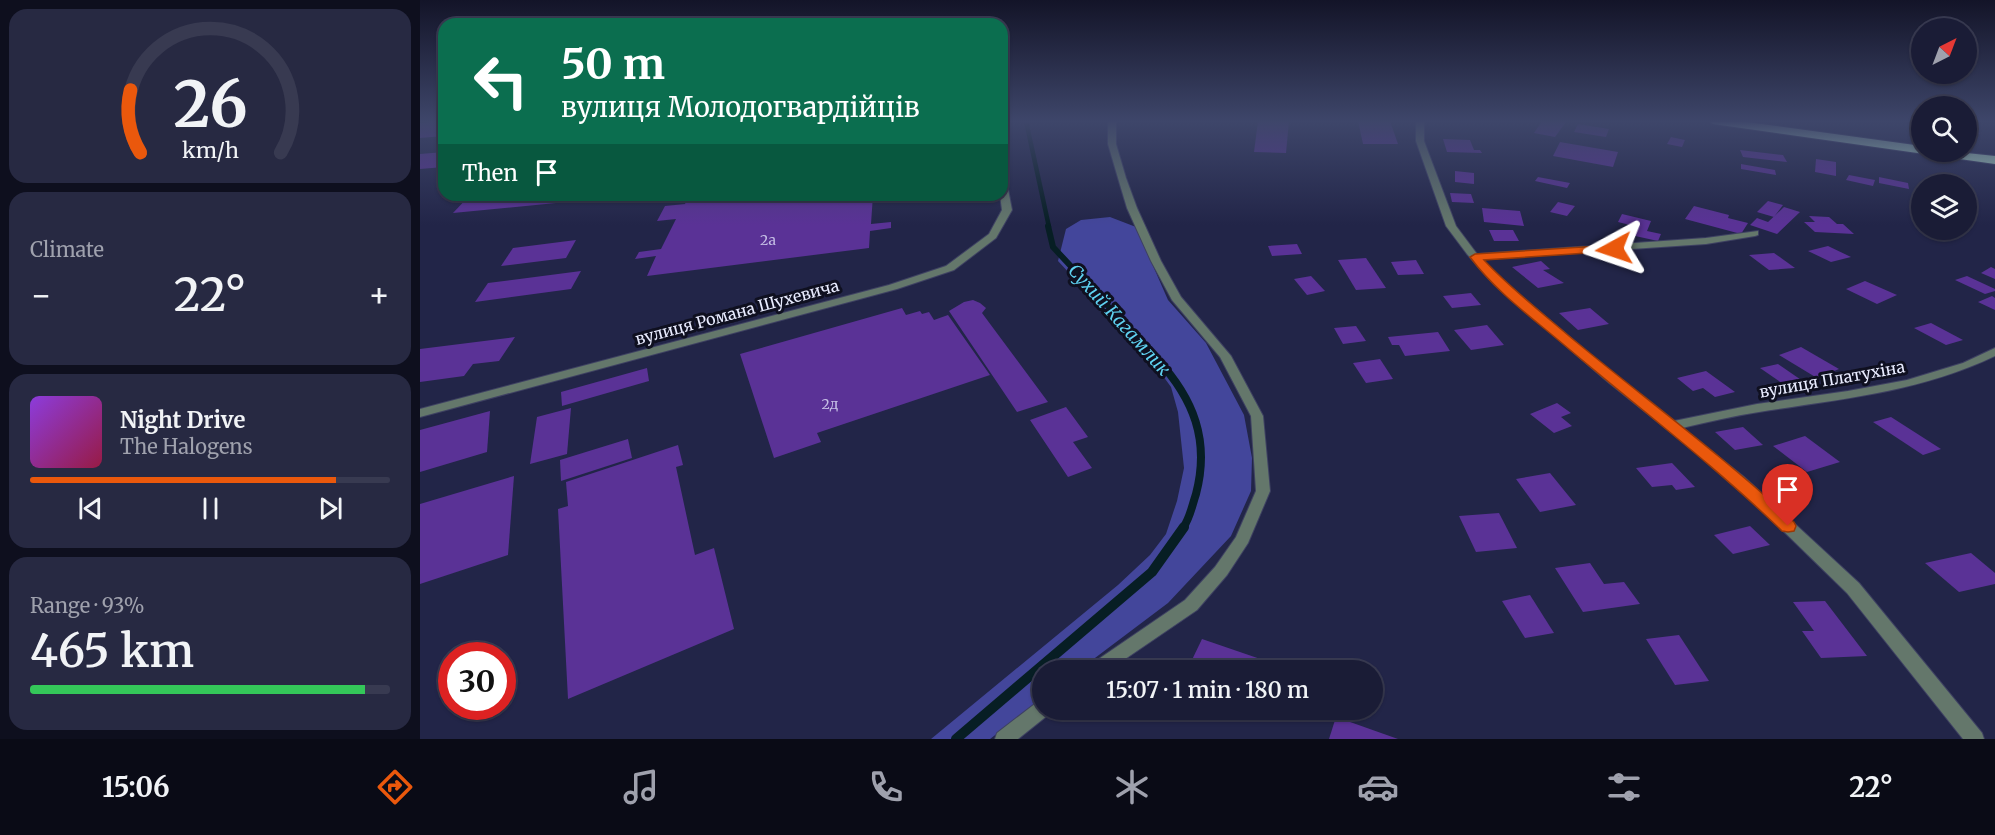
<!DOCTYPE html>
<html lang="en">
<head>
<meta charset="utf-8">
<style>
  :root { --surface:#1a1c36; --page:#272942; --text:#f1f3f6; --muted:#9fa1ad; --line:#383a51; --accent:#ea580c }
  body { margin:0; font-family:Merriweather,serif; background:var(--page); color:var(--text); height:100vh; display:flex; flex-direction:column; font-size:22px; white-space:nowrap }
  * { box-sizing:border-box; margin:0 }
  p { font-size:20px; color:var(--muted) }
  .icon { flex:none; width:33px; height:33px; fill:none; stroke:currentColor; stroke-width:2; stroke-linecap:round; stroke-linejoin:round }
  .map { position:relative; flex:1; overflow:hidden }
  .sheet { display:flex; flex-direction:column; gap:9px; padding:9px; background:#0e0f1e; width:420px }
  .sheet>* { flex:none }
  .hud { position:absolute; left:18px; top:18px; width:570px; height:183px; border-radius:18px; box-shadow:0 2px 4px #0004,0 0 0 2px var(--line); background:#0b6e4f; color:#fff; overflow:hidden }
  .needle { width:39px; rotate:42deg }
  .tools { position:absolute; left:1491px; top:18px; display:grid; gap:12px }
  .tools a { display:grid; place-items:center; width:66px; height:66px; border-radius:50%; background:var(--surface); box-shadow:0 2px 4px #0004,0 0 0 2px var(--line); font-size:30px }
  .speed { position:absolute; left:18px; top:642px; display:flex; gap:12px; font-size:30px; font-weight:700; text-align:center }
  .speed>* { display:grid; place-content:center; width:78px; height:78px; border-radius:50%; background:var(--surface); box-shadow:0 2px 4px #0004,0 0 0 2px var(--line); line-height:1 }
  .speed .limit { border:9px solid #d22; background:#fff; color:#111 }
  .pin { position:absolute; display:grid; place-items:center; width:51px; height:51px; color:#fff; margin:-62px -26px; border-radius:50% 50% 50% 0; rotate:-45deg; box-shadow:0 0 6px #0007 }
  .pin .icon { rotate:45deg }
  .me { position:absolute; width:66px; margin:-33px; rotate:265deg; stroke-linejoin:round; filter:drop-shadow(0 0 4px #0008) }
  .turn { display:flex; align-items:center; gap:21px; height:126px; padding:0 24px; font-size:27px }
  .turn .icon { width:78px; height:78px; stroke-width:2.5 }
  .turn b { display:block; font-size:42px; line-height:51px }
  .then { display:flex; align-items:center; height:57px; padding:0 24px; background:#0003; gap:12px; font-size:22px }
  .big { font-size:45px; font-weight:600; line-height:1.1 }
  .sheet .card { flex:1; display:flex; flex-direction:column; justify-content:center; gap:9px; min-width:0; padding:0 21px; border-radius:18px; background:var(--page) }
  .sheet .dial { align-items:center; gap:0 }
  .dial svg { height:156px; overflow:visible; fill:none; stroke:var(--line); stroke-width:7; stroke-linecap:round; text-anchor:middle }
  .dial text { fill:var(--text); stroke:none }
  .song { display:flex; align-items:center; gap:18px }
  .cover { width:72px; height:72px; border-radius:9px; background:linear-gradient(135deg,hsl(270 70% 55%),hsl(340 70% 35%)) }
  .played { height:6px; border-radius:3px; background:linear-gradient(90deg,var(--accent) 85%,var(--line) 85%) }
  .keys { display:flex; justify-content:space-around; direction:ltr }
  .heat { display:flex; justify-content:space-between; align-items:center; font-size:33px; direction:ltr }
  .charge { height:9px; border-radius:4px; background:linear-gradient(90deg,#34c759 93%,var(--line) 0) }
  .trip { position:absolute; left:612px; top:660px; width:351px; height:60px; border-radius:30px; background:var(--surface); box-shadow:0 2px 4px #0004,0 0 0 2px var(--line); font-weight:600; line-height:60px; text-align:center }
  .dock { display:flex; height:96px; justify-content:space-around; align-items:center; background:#0a0b16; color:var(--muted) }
  .dock .icon { width:42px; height:42px }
  .dock .active { color:var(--accent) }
  .dock b { font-size:27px; color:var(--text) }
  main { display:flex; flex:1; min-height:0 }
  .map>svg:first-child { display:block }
  .green { fill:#43469b }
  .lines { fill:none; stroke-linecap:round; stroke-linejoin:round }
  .stream-far3 { stroke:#071e24; stroke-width:4.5 }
  .stream-far2 { stroke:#071e24; stroke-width:6 }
  .stream-far1 { stroke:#071e24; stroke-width:8 }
  .stream { stroke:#071e24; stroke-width:10 }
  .building { fill:#5a3296 }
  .street-casing { stroke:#3e4162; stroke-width:2 }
  .highway-casing { stroke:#3e4162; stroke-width:2 }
  .street { fill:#64776b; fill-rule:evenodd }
  .highway { fill:#b4e4c7; fill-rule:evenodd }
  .route { fill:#ea580c; stroke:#983908; stroke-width:1.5 }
  .labels { text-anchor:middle; stroke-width:6; stroke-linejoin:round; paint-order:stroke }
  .number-label { font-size:14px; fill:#c5bee5 }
  .street-label { font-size:16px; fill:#e9ecff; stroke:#0f1020 }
  .water-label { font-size:18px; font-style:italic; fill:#5ed1f0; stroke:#0f1020 }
</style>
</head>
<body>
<main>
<section class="sheet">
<div class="card dial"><svg viewBox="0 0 100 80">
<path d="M14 69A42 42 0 1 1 86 69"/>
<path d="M14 69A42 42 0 0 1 9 37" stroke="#ea580c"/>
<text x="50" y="56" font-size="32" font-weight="700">26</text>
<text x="50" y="72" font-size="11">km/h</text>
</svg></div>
<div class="card"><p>Climate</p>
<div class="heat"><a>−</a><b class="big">22°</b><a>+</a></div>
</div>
<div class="card">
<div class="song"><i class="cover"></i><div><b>Night Drive</b><p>The Halogens</p></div></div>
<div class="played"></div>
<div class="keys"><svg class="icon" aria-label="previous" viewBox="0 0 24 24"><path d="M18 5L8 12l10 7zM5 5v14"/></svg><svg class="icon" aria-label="pause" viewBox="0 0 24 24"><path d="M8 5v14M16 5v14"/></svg><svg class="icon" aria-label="next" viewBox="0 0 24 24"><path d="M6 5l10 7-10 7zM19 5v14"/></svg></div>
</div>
<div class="card"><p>Range · 93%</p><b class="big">465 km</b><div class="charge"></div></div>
</section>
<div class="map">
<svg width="1575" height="739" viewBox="0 0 1575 739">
  <rect width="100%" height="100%" fill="#222548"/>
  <polygon class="green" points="690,217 716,227 748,300 786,343 824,415 832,458 831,491 811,536 748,603 659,670 622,670 622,699 570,739 511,739 698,585 730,555 746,534 757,501 764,468 758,412 751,387 735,365 638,261 646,229 661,220"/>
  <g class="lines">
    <polyline class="stream-far3" points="606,121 629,227"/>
    <polyline class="stream-far2" points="628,226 633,247 738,360"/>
    <path class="stream-far1" d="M737,359C774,399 790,441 776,494C772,506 770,518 763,528"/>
    <polyline class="stream" points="536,739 732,572 764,527"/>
  </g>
  <g class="building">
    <polygon points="24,121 24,136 0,138 0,123"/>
    <polygon points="838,121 869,121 866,153 834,152"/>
    <polygon points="938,121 970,121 978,144 943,144"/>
    <polygon points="1122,121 1141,121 1146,122 1135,137 1114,133"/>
    <polygon points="1158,124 1189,129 1186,137 1154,132"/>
    <polygon points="1546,125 1554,126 1560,134 1546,133"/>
    <polygon points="1251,137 1265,140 1262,147 1247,144"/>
    <polygon points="1023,139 1050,140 1054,150 1060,150 1062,153 1027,152"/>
    <polygon points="1140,142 1198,152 1193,167 1133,156"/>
    <polygon points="1320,150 1363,155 1367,162 1323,157"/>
    <polygon points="24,152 24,167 0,169 0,154"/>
    <polygon points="1396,159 1416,162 1416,176 1395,172"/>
    <polygon points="1321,164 1355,170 1356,175 1321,169"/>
    <polygon points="1035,171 1054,173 1054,184 1035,182"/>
    <polygon points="1429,175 1455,180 1453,186 1426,180"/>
    <polygon points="1118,177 1150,183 1147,188 1115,181"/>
    <polygon points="1459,177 1488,183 1489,189 1459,183"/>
    <polygon points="1030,193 1051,194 1054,203 1032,202"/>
    <polygon points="50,195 143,195 136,203 33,213"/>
    <polygon points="269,195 453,195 451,224 471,222 471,228 450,231 449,248 227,276 236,256 215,259 219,252 241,249 256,219 237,221 245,206 265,204"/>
    <polygon points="1348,201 1363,205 1354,217 1337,212"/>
    <polygon points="1138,202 1155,206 1147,216 1130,212"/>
    <polygon points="1274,206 1309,215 1308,218 1328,223 1321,234 1265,219"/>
    <polygon points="1364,207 1380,212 1357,234 1330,225 1337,218 1348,222"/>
    <polygon points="1062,208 1100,211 1104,226 1064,222"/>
    <polygon points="1202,214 1231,221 1227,231 1241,234 1238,241 1206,234 1210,225 1198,222"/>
    <polygon points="1389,216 1409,217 1417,224 1423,224 1434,234 1395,232 1384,222 1395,222"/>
    <polygon points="1069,230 1093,230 1099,241 1074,241"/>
    <polygon points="156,240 146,258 81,266 93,248"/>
    <polygon points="877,244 882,254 852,256 848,246"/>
    <polygon points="1408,246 1431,257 1411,262 1388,251"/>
    <polygon points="1354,253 1375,268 1349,270 1329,255"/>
    <polygon points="946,258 966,288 936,290 918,260"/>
    <polygon points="996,260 1004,274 978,275 971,262"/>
    <polygon points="1121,261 1130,269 1123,270 1144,283 1118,288 1092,267"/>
    <polygon points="1571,267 1575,269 1575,279 1561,273"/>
    <polygon points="161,271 151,289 55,302 68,283"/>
    <polygon points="891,276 905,291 887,295 874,279"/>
    <polygon points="1547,276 1575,289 1575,291 1565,294 1535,280"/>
    <polygon points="1445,281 1477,295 1457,304 1426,289"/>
    <polygon points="1051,293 1061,305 1032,308 1023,296"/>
    <polygon points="1572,296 1575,298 1575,310 1558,302"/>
    <polygon points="553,300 560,303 566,308 562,313 628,402 597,412 529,311 544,302"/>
    <polygon points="482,308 486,315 500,311 502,314 509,312 514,320 528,315 570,375 397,433 401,442 354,458 320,354"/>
    <polygon points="1170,308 1189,324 1158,330 1139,313"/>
    <polygon points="1511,323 1543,340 1526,345 1494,328"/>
    <polygon points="1067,325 1084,345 1051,350 1034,330"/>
    <polygon points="936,326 946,341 923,344 914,328"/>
    <polygon points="1018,332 1030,351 985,356 979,345 972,345 968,337"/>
    <polygon points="95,337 79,361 53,364 44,376 0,382 0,349"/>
    <polygon points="1381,347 1419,369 1397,378 1359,355"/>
    <polygon points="960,359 973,379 946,383 933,363"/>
    <polygon points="1358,364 1387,384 1369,388 1340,368"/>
    <polygon points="227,368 229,381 142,406 141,392"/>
    <polygon points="1286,371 1315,392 1295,397 1283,388 1273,391 1257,378"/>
    <polygon points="1137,403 1151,413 1141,417 1152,426 1134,433 1110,414"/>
    <polygon points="646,407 668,437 653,442 672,468 648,477 610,420"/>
    <polygon points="151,408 147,454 110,464 117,417"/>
    <polygon points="70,411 67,452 0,472 0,430"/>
    <polygon points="1471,417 1521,449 1503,455 1453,422"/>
    <polygon points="1323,427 1343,445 1315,450 1295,432"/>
    <polygon points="1385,436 1420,462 1387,472 1353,446"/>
    <polygon points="208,439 212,458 141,481 140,460"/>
    <polygon points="258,445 263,465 256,467 275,555 294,548 314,629 148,699 138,509 148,506 146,482"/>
    <polygon points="1252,463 1275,487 1256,490 1252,485 1232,487 1216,468"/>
    <polygon points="1130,473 1156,505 1120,512 1096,479"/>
    <polygon points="94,476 88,555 0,584 0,504"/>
    <polygon points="1079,513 1097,548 1056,552 1039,516"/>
    <polygon points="1330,526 1350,545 1313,554 1294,535"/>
    <polygon points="1551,553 1575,573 1575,584 1539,592 1505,563"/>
    <polygon points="1170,563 1184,584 1204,582 1220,604 1163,612 1135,568"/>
    <polygon points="1110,595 1134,633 1105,638 1082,601"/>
    <polygon points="1405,601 1447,656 1401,658 1382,631 1394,631 1373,602"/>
    <polygon points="1259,635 1289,681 1255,685 1226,639"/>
    <polygon points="782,639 872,670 788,670 770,664"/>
    <polygon points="916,717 978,739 909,739"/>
  </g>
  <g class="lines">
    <g class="street-casing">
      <g id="street">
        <polygon points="688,121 696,121 696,144 706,178 717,208 741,261 761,297 811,356 843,416 850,491 828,543 807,575 777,610 689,670 667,670 670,665 765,600 795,567 816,537 836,491 831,416 800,357 752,300 731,261 707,208 698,178 688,144"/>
        <path d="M996,121H1004V141L1036,226L1057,254L1286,238L1338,231V235L1335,236L1286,244L1062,259L1082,280L1196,376L1254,421L1337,404L1428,391L1487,380L1543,363L1575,348V356C1500,392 1420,399 1339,412C1313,416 1288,422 1262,428L1324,477L1439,583L1562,733L1564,739H1543L1427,593L1314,483L1188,382L1074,284L1047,254L1026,226L996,141Z"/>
        <polygon points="582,176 586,179 592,210 576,238 534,270 477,289 0,417 0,409 469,285 526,266 569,234 582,210 580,195 582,195"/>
        <polygon points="622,701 622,710 631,710 628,715 598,739 575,739 577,733 616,703"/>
      </g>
    </g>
    <g class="highway-casing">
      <polygon id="highway" points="1288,121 1319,121 1502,146 1502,152 1537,152 1575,156 1575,164 1293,124"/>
    </g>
    <use href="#street" class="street"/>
    <use href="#highway" class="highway"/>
  </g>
  <linearGradient id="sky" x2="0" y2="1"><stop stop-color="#131428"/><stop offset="0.54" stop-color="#3e466a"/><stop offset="1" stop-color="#3e466a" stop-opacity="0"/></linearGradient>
  <rect width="1575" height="225" fill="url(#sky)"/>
  <path class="route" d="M1194,245L1199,249L1197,251L1064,260C1090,288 1120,311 1149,336C1224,398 1302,455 1374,522L1376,526L1374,531L1368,532L1362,531C1293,464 1216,406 1143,344C1111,317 1075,291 1050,257L1055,254Z"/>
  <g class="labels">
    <g class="number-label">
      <text x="348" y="245">2а</text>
      <text x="410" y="409">2д</text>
    </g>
    <g class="street-label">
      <text transform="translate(317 312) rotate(-15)" y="6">вулиця Романа Шухевича</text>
      <text transform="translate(1412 379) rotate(-10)" y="6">вулиця Платухіна</text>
    </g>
    <g class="water-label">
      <text transform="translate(699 320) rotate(48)" y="6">Сухий Кагамлик</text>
    </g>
  </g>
</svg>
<div class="tools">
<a><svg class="needle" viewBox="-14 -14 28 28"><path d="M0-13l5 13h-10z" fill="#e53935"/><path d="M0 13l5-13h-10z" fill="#9fa1ad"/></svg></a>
<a><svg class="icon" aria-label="search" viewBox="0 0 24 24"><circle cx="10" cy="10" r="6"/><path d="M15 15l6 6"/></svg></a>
<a><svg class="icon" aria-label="layers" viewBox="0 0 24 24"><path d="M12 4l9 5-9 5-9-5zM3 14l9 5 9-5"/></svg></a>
</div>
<div class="speed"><div class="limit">30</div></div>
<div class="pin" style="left:1368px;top:526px;background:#d93025"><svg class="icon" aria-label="arrive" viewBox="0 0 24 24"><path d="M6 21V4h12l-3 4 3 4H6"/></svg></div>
<svg class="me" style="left:1194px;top:249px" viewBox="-20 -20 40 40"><path d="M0-17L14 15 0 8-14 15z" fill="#ea580c" stroke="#fff" stroke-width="4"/></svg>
<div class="trip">15:07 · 1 min · 180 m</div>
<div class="hud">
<div class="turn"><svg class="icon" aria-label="left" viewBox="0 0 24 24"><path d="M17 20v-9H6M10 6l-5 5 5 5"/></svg><div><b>50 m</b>вулиця Молодогвардійців</div></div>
<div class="then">Then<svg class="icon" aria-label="arrive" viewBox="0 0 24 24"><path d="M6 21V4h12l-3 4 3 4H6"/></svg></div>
</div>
</div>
</main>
<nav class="dock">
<b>15:06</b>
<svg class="icon active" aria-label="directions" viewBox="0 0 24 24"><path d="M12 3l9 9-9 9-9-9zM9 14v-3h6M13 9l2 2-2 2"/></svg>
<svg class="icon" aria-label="music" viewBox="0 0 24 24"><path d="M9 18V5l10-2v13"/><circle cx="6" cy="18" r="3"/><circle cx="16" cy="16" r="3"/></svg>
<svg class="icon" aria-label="phone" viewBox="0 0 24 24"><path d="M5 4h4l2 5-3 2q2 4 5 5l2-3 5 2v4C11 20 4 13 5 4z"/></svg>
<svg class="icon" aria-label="climate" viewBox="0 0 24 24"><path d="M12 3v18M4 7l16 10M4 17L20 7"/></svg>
<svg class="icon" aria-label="car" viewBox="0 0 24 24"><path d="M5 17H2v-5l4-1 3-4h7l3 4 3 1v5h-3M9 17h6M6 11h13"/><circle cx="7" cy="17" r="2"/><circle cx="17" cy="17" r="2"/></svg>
<svg class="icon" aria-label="filters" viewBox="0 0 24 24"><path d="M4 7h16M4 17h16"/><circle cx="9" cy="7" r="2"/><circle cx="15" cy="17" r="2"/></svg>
<b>22°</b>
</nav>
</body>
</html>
